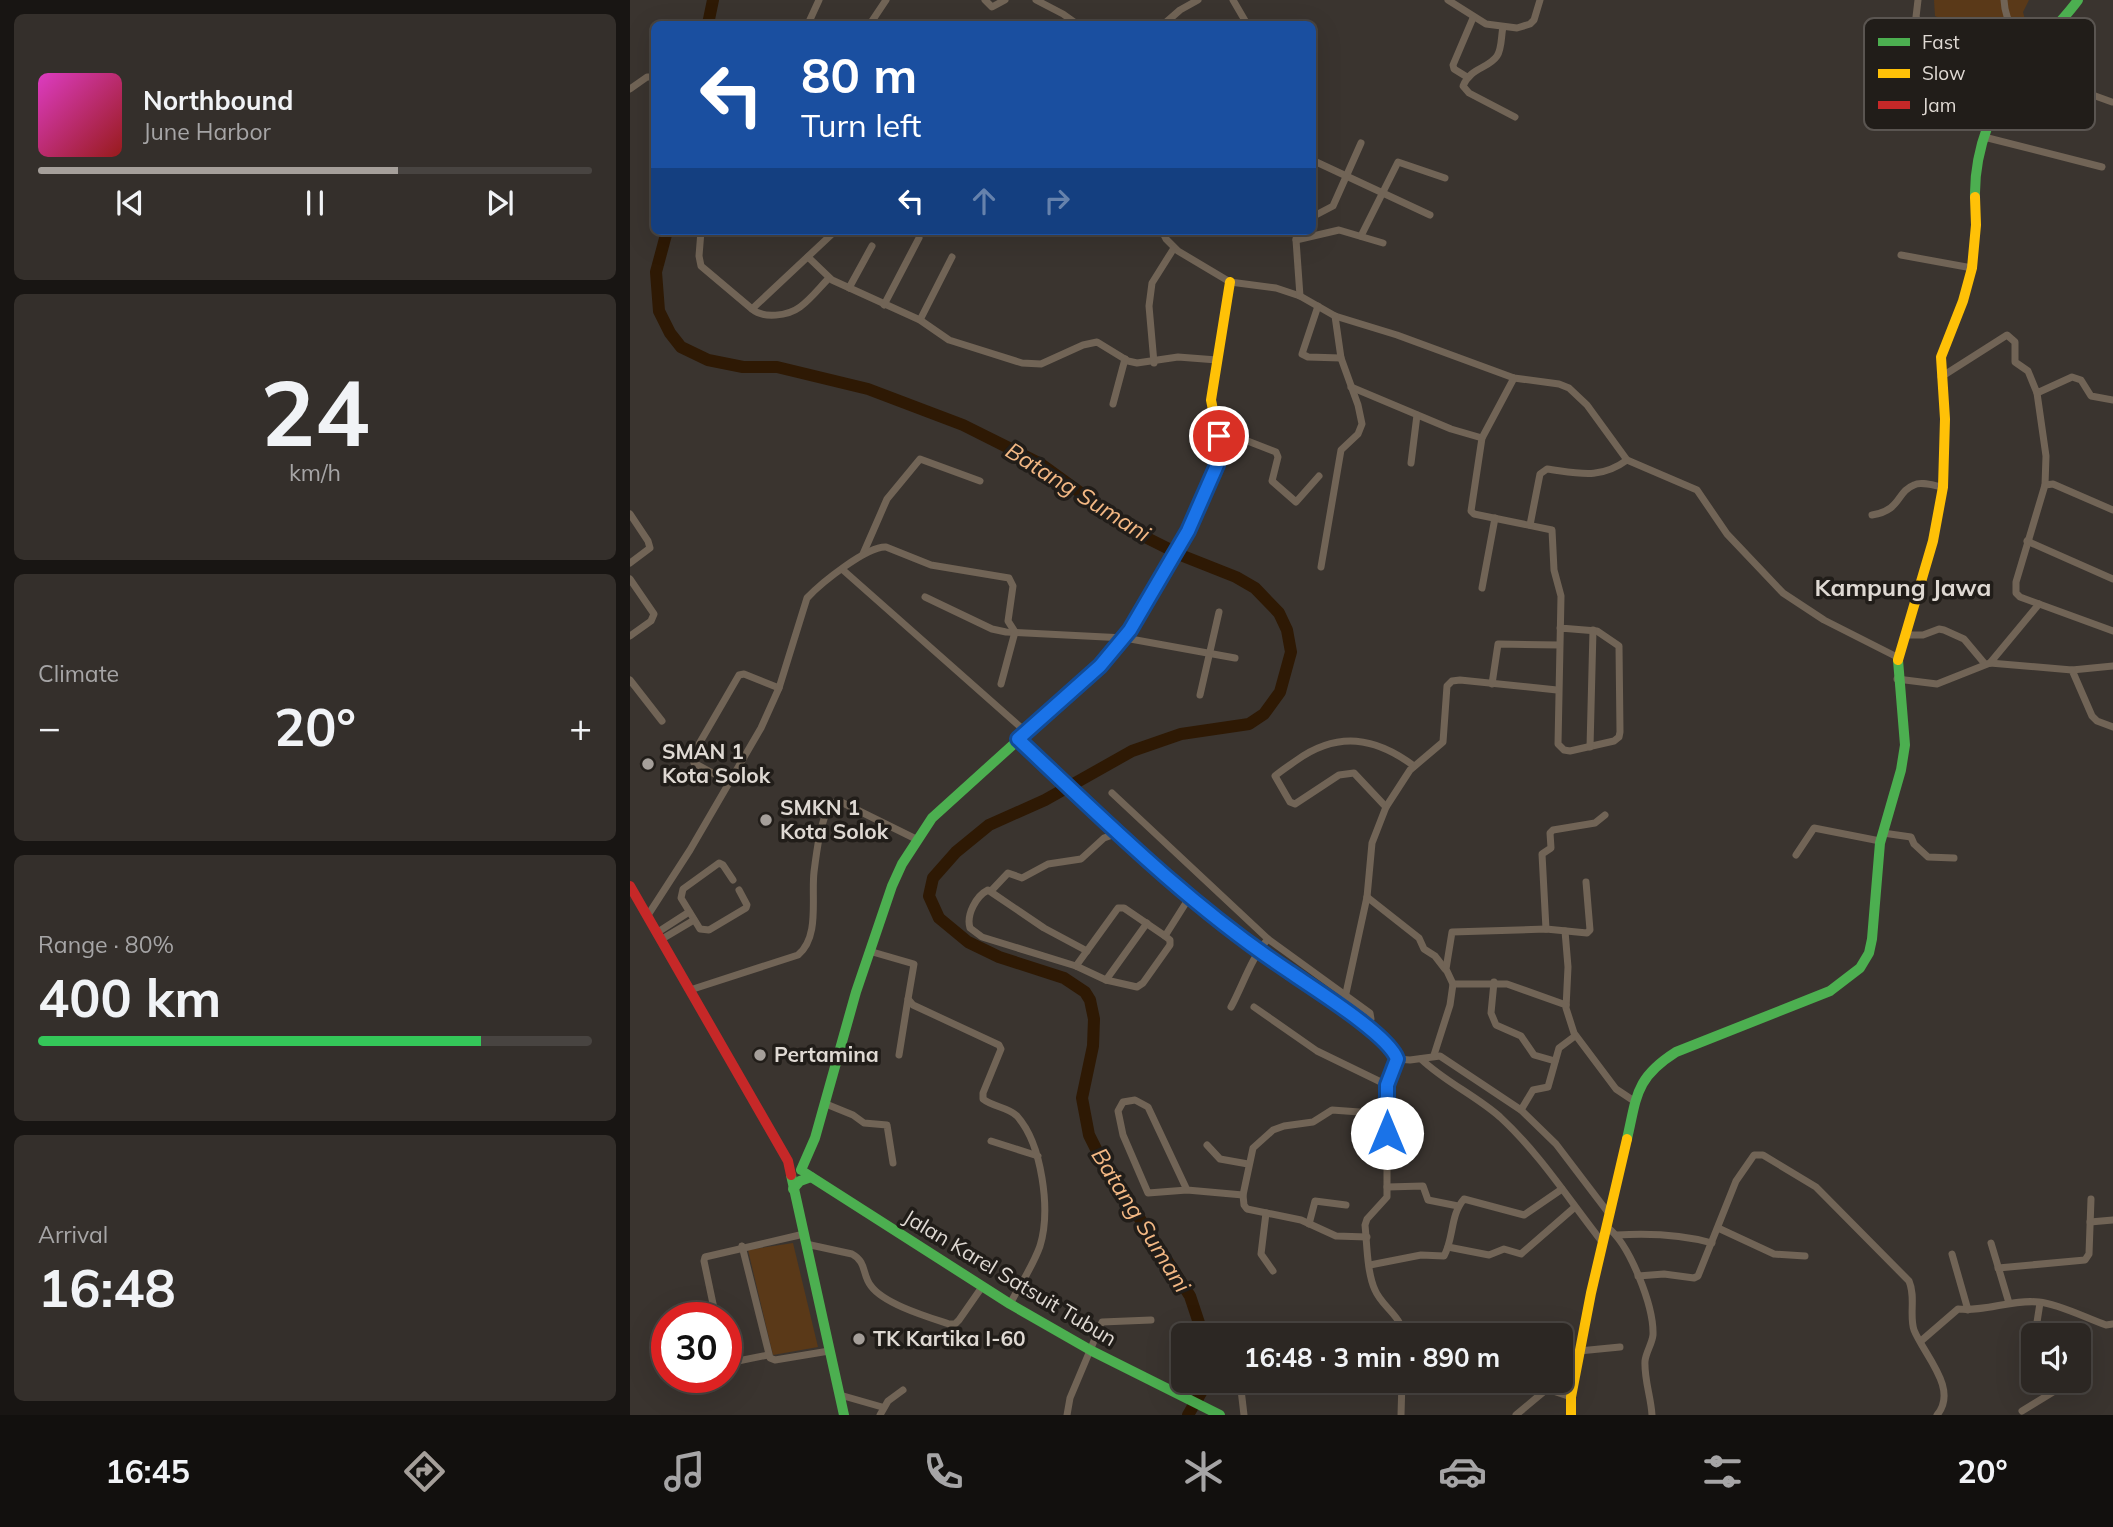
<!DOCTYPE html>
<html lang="en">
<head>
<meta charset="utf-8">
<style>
  :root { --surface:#2c2723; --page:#342f2b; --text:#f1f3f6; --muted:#a6a5a6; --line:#484441; --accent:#a59f9a }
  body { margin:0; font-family:Mulish,sans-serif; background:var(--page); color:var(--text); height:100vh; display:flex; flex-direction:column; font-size:26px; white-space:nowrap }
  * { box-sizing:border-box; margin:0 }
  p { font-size:23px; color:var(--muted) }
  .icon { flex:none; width:38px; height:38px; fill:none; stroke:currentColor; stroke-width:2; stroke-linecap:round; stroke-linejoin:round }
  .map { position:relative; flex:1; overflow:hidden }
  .details { display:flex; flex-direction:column; gap:14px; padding:14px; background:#181513; width:630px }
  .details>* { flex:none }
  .banner { position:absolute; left:21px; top:21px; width:665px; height:214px; border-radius:10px; box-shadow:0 7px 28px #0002,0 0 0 2px var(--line); background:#1a4fa0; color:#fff; overflow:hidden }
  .buttons { position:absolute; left:1391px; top:1323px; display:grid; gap:14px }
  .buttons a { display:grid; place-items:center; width:70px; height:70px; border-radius:10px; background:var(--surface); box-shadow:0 7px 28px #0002,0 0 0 2px var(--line); font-size:35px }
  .speed { position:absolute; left:21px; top:1302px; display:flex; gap:14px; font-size:35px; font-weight:700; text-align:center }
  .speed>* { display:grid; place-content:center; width:91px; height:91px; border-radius:50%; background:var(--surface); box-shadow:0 7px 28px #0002,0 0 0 2px var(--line); line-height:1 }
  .speed .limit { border:10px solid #d22; background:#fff; color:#111 }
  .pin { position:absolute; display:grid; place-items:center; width:60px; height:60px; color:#fff; margin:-30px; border:4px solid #fff; border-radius:50%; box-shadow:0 2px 7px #0007 }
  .me { position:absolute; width:77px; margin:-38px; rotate:0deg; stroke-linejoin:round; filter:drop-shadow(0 0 5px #0008) }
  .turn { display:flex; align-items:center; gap:24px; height:147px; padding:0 35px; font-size:32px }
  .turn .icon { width:91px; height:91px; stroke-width:2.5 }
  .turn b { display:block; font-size:49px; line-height:60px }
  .lanes { display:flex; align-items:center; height:66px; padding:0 35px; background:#0003; justify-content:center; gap:35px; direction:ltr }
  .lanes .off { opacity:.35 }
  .big { font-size:52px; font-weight:700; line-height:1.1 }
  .details .card { flex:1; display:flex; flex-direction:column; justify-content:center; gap:10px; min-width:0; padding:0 24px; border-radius:10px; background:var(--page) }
  .details .dial { align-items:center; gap:0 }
  .dial b { font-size:91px; line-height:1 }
  .song { display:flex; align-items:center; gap:21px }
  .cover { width:84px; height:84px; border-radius:10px; background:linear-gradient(135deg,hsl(310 70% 55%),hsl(0 70% 35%)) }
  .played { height:7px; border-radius:4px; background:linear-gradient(90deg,var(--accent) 65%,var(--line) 65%) }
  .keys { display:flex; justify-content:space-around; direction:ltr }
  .heat { display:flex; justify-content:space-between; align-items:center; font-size:38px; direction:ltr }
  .charge { height:10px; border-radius:5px; background:linear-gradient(90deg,#34c759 80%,var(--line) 0) }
  .trip { position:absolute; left:541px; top:1323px; width:402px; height:70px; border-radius:10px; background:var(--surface); box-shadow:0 7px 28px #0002,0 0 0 2px var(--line); font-weight:700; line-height:70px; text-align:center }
  .menu { display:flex; height:112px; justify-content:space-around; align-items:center; background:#12100e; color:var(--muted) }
  .menu .icon { width:49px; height:49px }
  .menu .on { color:var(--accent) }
  .menu b { font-size:32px; color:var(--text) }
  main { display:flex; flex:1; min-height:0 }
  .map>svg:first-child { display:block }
  .park { fill:#5a3918 }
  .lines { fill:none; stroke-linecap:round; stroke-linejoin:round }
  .river { stroke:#2e1904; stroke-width:12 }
  .street { stroke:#716456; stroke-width:7 }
  .fast { stroke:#4caf50; stroke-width:10 }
  .slow { stroke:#ffc107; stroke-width:10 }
  .jam { stroke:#c62828; stroke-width:10 }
  .route-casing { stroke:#114b97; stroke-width:18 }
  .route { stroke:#1a73e8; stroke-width:12 }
  .poi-dot { fill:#a59f9a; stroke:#211d19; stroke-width:2.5 }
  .labels { text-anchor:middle; stroke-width:7; stroke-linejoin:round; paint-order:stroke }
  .poi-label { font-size:21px; font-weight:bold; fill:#dfd9d3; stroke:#211d19; text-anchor:start }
  .street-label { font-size:21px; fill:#dfd9d3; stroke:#211d19 }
  .water-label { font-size:23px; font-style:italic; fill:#f3b884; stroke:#211d19 }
  .quarter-label { font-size:24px; font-weight:bold; fill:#dfd9d3; stroke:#211d19 }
  .key { fill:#211d19; stroke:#5a5551; stroke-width:2 }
  .key-label { font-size:19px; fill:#dfd9d3 }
</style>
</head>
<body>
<main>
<section class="details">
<div class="card">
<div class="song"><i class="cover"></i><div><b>Northbound</b><p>June Harbor</p></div></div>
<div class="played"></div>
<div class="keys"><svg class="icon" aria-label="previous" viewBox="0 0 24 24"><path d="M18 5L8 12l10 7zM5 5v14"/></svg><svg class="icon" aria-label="pause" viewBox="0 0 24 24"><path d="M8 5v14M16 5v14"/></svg><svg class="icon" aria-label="next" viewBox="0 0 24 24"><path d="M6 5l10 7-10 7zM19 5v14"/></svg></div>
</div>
<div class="card dial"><b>24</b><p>km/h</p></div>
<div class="card"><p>Climate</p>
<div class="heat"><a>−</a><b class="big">20°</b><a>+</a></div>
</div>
<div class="card"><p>Range · 80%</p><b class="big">400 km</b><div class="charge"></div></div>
<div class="card"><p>Arrival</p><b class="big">16:48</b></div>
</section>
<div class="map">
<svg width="1483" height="1415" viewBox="0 0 1483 1415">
  <rect width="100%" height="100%" fill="#3a342f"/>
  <g class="park">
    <polygon points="1304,0 1399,0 1393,12 1401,43 1383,60 1355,39 1305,16"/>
    <polygon points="163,1243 188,1347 143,1355 118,1250"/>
  </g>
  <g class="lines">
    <g class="river">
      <polyline points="78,24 83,0"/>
      <polyline points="37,231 26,272 29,311 40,333 51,347 78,360 113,367 147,367 238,389 333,425 411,464 503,531 553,556 606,577 625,588 649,613 657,630 661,652 650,692 634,714 619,724 551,734 502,751 415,800 359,825 326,852 303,878 299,896 309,918 338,942 369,957 434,978 455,992 460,1000 464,1019 463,1046 452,1098 459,1135 471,1159 560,1296 573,1335"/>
      <polyline points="558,1415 572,1391 573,1381"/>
    </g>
    <g class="street">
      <polyline points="355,0 362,7 375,0"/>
      <polyline points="406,0 433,14 447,24"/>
      <polyline points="603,0 617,24"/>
      <polyline points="818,0 856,24 887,28 900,24 904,20 910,0"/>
      <polyline points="1288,0 1286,17 1291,25 1300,31 1344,45 1420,94 1433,83"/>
      <path d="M1374,0C1375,25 1391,36 1393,63"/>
      <polyline points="178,24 189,0"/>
      <polyline points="240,24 256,0"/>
      <polyline points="534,24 550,10 568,0"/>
      <path d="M873,27C871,36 872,49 867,56C858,69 841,67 833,86L839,93L885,117"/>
      <polyline points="1413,40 1438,61 1438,67 1433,81 1435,85 1482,102"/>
      <polyline points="837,77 824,69 823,65 843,18"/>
      <polyline points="0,89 17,77 24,77"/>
      <polyline points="1366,107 1406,124"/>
      <polyline points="1354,137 1472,167"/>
      <polyline points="682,160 800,215"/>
      <polyline points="682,217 703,206 731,143"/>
      <polyline points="71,231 69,256 71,266 122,309"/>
      <polyline points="532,231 536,239 548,251 600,282 646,288 670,296 705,316 767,335 884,378 929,384 939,388 957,405 997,460 1067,490 1097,534 1153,593 1194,620 1269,658"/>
      <polyline points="667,231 666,240 670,296"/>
      <polyline points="731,236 768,162 815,178"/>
      <polyline points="666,240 709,230 753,243"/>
      <polyline points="1271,255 1342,268"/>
      <polyline points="178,257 202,280 290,320 319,340 392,363 411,364 453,345 467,342 498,361 507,363 548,357 587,360"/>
      <path d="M199,278C190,287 181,299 170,307C158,316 133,319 122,309L202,234C209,230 217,236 224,231"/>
      <polyline points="219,288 242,246"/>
      <polyline points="254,305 289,238"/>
      <polyline points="688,306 672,354 678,357 711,358"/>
      <polyline points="290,320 322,257"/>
      <polyline points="524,363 519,306 522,283 544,248"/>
      <polyline points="1311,377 1377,335 1385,342 1385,362 1398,371 1407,393 1442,377 1451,380 1461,396 1483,400"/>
      <polyline points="884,378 852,438 841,511 844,514 922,530 924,570 931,596 928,744 934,750 940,751 984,741 989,737 990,732 989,646 967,631 930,628"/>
      <polyline points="721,387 821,429 852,438"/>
      <polyline points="1407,393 1416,456 1415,485"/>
      <polyline points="483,404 495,359"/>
      <polyline points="591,448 615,440 646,452 648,457 642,481 666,502 689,476"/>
      <polyline points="781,463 787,415"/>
      <polyline points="1483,510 1423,484 1415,485 1386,582 1386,593 1390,597 1483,631"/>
      <polyline points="0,514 18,541 20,548 0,563"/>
      <path d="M1242,515C1272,510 1266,492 1284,485C1291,481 1305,486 1313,487"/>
      <path d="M900,525L910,474L917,469C948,473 970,480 997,460"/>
      <polyline points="1397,541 1483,579"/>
      <polyline points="233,554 257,499 290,459 350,481"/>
      <polyline points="691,567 711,450 728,434 732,424 728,405 711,358 705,316"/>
      <polyline points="213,570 396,732"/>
      <polyline points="0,579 24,614 21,621 0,636"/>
      <polyline points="852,588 865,518"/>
      <polyline points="295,597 362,629 376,632 495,638 605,658"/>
      <polyline points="1275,635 1293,635 1309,629 1314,630 1334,639 1355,664"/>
      <polyline points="1360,663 1409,604"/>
      <polyline points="1442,670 1483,666"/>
      <polyline points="1267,679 1307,684 1360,663 1442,670 1462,716 1467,721 1483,727"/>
      <polyline points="0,680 32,721"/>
      <polyline points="862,684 868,644 929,645"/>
      <polyline points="570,695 589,612"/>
      <path d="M388,739C474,820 557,904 655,969C680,985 758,1034 767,1059"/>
      <polyline points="960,747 963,630"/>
      <polyline points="99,782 64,763 62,756 109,675 114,674 149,688"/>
      <polyline points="482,793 638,939 740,1013 741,1019 737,1027"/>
      <path d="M756,807L724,773L709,775L665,804L660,802L645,776C652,770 660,765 667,760C708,731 745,737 784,766"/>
      <polyline points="1253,833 1281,837 1284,844 1298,857 1324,858"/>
      <polyline points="1166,855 1184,828 1250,841"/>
      <polyline points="103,880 93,865 89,863 53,889 51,898 70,929 79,930 116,908 117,905 109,890"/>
      <polyline points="361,891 378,873 392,878 418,864 451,859 474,838 488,833"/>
      <polyline points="737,897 789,938 794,949 805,956 815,969"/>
      <path d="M18,915L60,850L131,728L149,688L177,598C191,583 237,546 256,547L301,565L379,578L383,586L378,621L385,632L371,684"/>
      <polyline points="916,929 912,854 921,848 920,833 923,830 965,823 975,815"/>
      <polyline points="935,931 938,967 936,1008 944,1033 986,1089 1004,1101"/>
      <polyline points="28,932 59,912"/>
      <polyline points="32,939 64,920"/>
      <path d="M239,951L284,964L278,999L283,1005L369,1045L371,1049L353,1093V1099C363,1107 378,1107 387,1116C412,1144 421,1210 410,1246C403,1266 390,1285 380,1304"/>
      <path d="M457,951L414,928L358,890C346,896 336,915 340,928L352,937L446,966L476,980L507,987L513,983L540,945V940L535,936L559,898"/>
      <polyline points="446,966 488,908 494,908 535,936"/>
      <polyline points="476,980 517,923"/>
      <polyline points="864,982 861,1013 866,1025 891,1036 904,1055 925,1061"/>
      <polyline points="823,984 877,984 936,1005"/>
      <path d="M60,990L168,955C190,937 181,898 184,872C187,848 190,825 200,803L211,802L288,840"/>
      <path d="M601,1007C613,985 621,958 638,939"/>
      <polyline points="624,1007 687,1051 757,1085"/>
      <polyline points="713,1007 737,897 742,843 756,807 780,770 813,742 817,686 822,681 830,680 927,690"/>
      <polyline points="269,1055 278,999"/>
      <polyline points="804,1055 820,1005 823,984 816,969 822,932 916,929 957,933 960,930 956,882"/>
      <path d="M767,1059L757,1085V1197L737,1219L735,1225C737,1244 737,1273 745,1290C752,1307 772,1316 773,1335"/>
      <polyline points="767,1059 780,1060 810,1056 891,1110 926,1144 980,1215"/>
      <path d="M791,1059C815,1082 845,1095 870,1117C911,1155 939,1200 973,1243"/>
      <polyline points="196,1104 223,1115 234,1123 257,1125 263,1163"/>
      <polyline points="891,1110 903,1090 918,1087 929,1048 945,1036"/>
      <polyline points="361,1141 408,1156"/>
      <polyline points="577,1145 590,1159 618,1164"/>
      <polyline points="757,1187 793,1186 798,1200 828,1206"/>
      <polyline points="557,1190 518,1107 505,1100 493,1102 488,1111 493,1135 518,1193 557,1190 613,1195"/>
      <polyline points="636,1213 631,1254 643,1271"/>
      <polyline points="1460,1222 1483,1220"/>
      <polyline points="679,1224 685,1201 716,1205"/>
      <path d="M977,1227C1000,1244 1024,1307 1023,1335C1022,1344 1016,1352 1015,1361C1014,1379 1021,1397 1022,1415"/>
      <polyline points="1088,1228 1144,1254 1175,1256"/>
      <path d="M987,1235C1020,1233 1050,1234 1082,1243"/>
      <polyline points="737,1237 706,1236 671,1220 617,1209 614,1205 613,1195 623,1148 643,1130 654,1126 683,1122 702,1110 757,1114"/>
      <polyline points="1361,1243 1379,1303"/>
      <path d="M176,1244L222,1254C237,1262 232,1275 241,1286C254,1304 298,1317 319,1324H325L329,1320L352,1287"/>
      <polyline points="112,1246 140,1358 145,1360 199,1351"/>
      <polyline points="818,1247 859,1255 874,1249 891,1254 945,1207"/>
      <polyline points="1322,1254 1338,1310"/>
      <path d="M740,1265L791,1255L814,1256C824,1238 820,1215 834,1199L894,1215L932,1189"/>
      <polyline points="1368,1268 1455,1260 1459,1254 1461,1199"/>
      <path d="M1008,1276L1034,1274L1064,1278L1068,1276L1106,1181L1124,1155H1133L1186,1187L1279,1281C1286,1297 1279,1315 1284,1330C1294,1355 1329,1389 1307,1415"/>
      <polyline points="86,1318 74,1261 75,1257 174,1234"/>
      <polyline points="1405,1335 1410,1303"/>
      <path d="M1291,1341L1328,1309C1356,1312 1381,1299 1409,1302C1429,1304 1456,1318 1476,1325L1483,1324"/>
      <polyline points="1404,1341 1401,1357 1404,1361"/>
      <polyline points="949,1351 990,1347"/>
      <polyline points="96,1353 99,1360 103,1362 138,1355"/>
      <polyline points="610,1381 614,1415"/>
      <polyline points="210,1395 252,1407"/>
      <polyline points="1392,1411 1428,1389 1428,1381"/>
      <polyline points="250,1415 258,1401 273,1390"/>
      <polyline points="437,1415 440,1398 472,1322 521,1320"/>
      <polyline points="771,1415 772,1381"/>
      <polyline points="886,1415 917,1389 941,1397"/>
    </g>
    <g class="fast">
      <path d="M1345,197C1344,150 1364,98 1394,62C1412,40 1432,22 1448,0"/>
      <path d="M997,1139C1007,1096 1005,1078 1046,1052L1200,991L1230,968L1239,953L1242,939L1250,843L1271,770L1275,745L1268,660"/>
      <polyline points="171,1170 185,1138 226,992 262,886 272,864 302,818 439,694"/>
      <polyline points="175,1173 380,1304 462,1351 590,1415"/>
      <polyline points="161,1175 214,1415"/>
      <polyline points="163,1189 170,1181 181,1177"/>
    </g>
    <g class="slow">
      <polyline points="1268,660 1303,541 1313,487 1315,419 1311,357 1333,301 1342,268 1346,225 1345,197"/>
      <polyline points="439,694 470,666 495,638 558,531 587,465 591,450 581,400 600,282"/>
      <polyline points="941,1415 941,1397 961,1293 997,1139"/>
    </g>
    <polyline class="jam" points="0,886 158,1161 161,1175"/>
  </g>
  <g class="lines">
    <g class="route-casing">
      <path id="route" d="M589,436L591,450L587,465L558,531L500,630L470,666L388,739C475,821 560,906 660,972C683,988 759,1035 767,1059L757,1085V1133"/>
    </g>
    <use href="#route" class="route"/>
  </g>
  <g class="poi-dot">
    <circle cx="18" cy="764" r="7"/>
    <circle cx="136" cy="820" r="7"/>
    <circle cx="130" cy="1055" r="7"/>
    <circle cx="229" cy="1339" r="7"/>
  </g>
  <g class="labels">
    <g class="poi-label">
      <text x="32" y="759">SMAN 1<tspan x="32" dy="24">Kota Solok</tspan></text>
      <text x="150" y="815">SMKN 1<tspan x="150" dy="24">Kota Solok</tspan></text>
      <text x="144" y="1062">Pertamina</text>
      <text x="243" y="1346">TK Kartika I-60</text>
    </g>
    <g class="street-label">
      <text transform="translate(380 1278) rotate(31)" y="7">Jalan Karel Satsuit Tubun</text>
    </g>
    <g class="water-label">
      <text transform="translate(448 492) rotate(32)" y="8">Batang Sumani</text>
      <text transform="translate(511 1220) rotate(58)" y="8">Batang Sumani</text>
    </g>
    <g class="quarter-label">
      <text x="1273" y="596">Kampung Jawa</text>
    </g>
  </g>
  <rect x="1234" y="18" width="231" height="112" rx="10" class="key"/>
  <rect x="1248" y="38" width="32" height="8" fill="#4caf50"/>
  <rect x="1248" y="69" width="32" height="9" fill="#ffc107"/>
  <rect x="1248" y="101" width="32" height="8" fill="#c62828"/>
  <g class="key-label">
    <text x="1292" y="49">Fast</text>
    <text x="1292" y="80">Slow</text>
    <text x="1292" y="112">Jam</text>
  </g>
</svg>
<div class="buttons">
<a><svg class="icon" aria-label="sound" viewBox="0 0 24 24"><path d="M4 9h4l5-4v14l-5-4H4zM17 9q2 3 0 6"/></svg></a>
</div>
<div class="speed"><div class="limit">30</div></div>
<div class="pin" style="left:589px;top:436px;background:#d93025"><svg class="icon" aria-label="arrive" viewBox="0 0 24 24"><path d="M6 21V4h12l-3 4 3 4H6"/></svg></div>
<svg class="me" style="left:757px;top:1133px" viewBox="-20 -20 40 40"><circle r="19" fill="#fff"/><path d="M0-13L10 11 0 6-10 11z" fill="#1a73e8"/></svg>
<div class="trip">16:48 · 3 min · 890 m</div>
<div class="banner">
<div class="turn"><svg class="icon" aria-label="left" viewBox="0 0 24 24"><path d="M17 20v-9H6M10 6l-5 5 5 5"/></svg><div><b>80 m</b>Turn left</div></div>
<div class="lanes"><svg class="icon" aria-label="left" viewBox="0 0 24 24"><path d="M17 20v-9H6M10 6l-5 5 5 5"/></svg><svg class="icon off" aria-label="ahead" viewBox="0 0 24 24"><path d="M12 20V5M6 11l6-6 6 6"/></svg><svg class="icon off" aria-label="right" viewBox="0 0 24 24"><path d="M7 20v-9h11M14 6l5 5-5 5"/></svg></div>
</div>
</div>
</main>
<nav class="menu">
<b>16:45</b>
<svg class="icon on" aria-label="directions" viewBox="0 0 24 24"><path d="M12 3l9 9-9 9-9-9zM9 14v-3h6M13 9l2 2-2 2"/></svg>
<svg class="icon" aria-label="music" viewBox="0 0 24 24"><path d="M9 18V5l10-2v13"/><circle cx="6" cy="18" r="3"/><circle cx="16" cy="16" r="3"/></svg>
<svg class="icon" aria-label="phone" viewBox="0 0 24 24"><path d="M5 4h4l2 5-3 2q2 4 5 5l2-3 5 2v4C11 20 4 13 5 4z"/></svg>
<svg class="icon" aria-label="climate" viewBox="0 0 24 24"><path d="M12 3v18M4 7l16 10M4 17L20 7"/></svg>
<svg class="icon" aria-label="car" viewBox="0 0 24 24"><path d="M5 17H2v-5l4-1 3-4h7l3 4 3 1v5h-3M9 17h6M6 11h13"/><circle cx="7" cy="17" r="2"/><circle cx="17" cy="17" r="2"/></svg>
<svg class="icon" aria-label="filters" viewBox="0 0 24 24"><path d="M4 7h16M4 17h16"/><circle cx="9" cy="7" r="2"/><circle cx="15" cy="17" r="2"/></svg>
<b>20°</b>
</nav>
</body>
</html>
